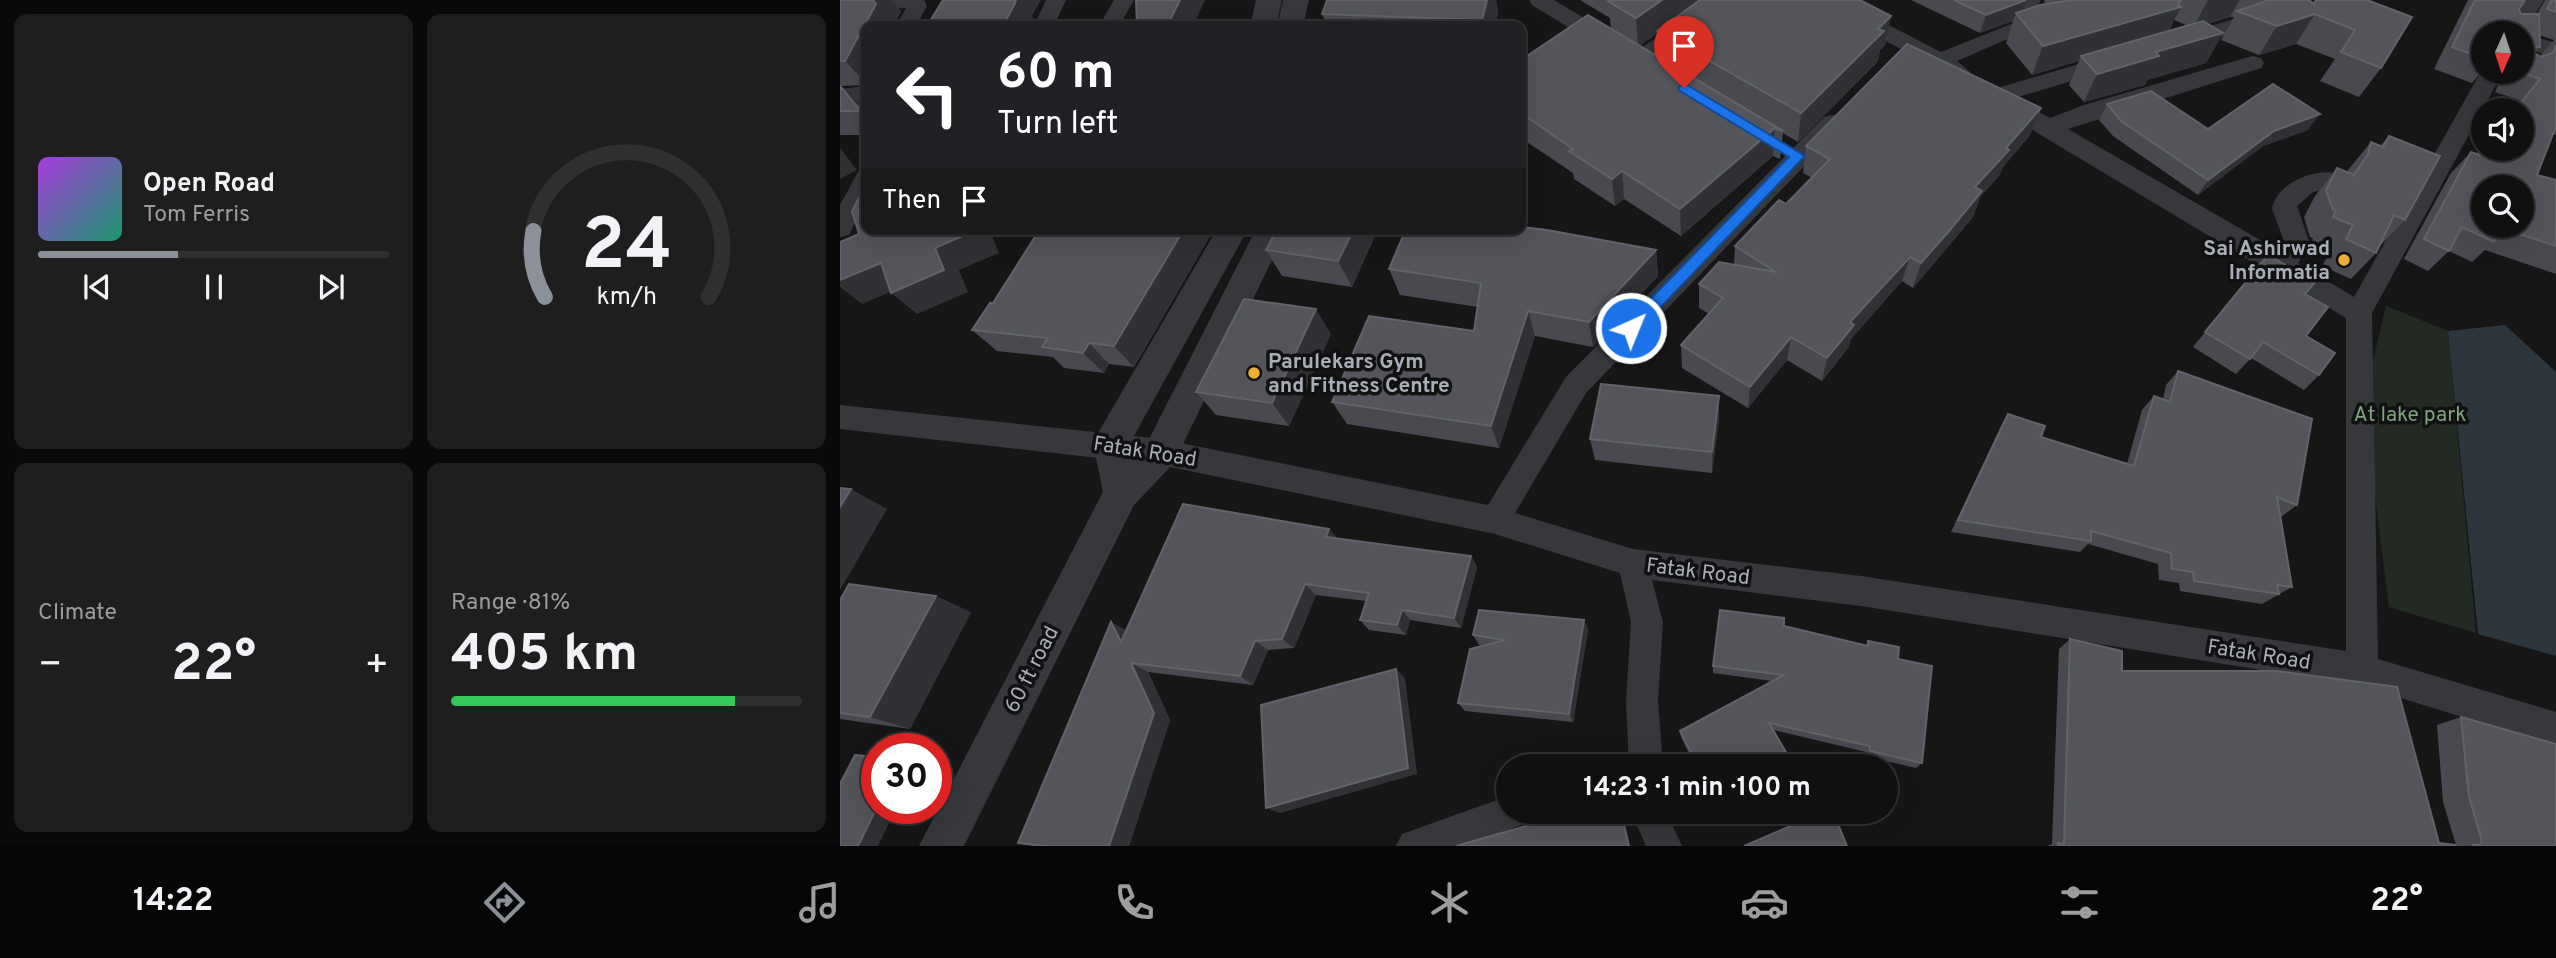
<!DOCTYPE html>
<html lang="en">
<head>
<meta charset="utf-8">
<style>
  :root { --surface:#101011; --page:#1e1e1f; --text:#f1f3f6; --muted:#9c9d9f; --line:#303031; --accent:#8c9099 }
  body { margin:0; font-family:Overpass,sans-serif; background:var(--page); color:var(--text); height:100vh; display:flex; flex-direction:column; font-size:26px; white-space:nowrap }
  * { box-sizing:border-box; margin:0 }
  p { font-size:23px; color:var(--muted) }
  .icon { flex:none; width:38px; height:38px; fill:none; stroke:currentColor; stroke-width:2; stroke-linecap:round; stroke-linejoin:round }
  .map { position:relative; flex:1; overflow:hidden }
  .drawer { display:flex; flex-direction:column; gap:14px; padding:14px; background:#090909; width:840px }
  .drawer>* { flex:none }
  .banner { position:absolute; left:21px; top:21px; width:665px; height:214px; border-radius:14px; box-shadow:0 7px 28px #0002,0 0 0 2px var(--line); background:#202124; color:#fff; overflow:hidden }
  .needle { width:46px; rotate:183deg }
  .tools { position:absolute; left:1631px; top:21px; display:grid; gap:14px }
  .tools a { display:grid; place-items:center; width:63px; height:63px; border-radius:50%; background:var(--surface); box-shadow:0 7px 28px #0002,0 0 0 2px var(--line); font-size:35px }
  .speed { position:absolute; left:21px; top:733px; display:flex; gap:14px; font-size:35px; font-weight:700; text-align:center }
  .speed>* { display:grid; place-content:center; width:91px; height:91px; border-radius:50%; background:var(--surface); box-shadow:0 7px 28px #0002,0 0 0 2px var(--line); line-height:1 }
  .speed .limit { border:10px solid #d22; background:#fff; color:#111 }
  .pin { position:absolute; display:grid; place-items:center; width:60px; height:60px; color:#fff; margin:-72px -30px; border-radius:50% 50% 50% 0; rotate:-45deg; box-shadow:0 0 7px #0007 }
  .pin .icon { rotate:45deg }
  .me { position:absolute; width:77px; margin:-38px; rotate:44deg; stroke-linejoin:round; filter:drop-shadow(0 0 5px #0008) }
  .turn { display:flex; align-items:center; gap:24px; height:147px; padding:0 21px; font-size:32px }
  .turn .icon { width:91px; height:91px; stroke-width:2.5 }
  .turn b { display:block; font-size:49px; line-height:60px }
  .then { display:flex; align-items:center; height:66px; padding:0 21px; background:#0003; gap:14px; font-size:26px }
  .big { font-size:52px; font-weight:700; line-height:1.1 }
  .drawer .card { flex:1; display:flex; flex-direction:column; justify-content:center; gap:10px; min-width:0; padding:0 24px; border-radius:14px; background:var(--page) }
  .drawer .dial { align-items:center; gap:0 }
  .dial svg { height:182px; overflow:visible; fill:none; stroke:var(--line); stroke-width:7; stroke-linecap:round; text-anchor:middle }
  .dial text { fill:var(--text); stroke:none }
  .song { display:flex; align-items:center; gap:21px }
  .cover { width:84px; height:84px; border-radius:10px; background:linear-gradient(135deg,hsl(280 70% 55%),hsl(160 70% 35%)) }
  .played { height:7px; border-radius:4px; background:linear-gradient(90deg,var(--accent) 40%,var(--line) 40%) }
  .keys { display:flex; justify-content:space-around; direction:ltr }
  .heat { display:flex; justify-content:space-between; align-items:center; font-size:38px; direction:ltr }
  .charge { height:10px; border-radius:5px; background:linear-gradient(90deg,#34c759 81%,var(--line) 0) }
  .drawer .tiles { flex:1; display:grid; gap:14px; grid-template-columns:repeat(2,1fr) }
  .trip { position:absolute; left:656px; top:754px; width:402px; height:70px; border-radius:35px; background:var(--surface); box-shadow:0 7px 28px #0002,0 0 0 2px var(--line); font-weight:700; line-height:70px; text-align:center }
  .tabs { display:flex; height:112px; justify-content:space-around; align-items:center; background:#060607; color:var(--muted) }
  .tabs .icon { width:49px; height:49px }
  .tabs .active { color:var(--accent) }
  .tabs b { font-size:32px; color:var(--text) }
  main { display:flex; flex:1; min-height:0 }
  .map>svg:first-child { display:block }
  .green { fill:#222a23 }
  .water { fill:#2e363d }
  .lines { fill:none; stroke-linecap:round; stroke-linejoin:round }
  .minor { fill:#37383c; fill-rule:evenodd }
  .tertiary { fill:#37383c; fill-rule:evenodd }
  .wall { fill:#494a4f; fill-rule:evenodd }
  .shaded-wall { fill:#303134 }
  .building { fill:#53555a; stroke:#616369; stroke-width:2; fill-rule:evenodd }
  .route { fill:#1a73e8; stroke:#114b97; stroke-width:2 }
  .poi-dot { fill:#edae38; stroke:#111112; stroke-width:2.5 }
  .labels { text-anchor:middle; stroke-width:7; stroke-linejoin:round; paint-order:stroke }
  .poi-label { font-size:21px; font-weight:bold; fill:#a8adb7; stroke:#111112; text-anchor:end }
  .park-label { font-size:21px; fill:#7fa281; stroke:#111112 }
  .street-label { font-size:21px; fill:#a8adb7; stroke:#111112 }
</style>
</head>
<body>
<main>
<section class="drawer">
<div class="tiles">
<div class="card">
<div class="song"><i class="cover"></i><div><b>Open Road</b><p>Tom Ferris</p></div></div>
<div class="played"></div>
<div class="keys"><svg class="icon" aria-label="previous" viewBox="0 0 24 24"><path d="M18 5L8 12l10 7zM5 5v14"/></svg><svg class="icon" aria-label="pause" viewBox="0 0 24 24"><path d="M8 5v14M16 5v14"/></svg><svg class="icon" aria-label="next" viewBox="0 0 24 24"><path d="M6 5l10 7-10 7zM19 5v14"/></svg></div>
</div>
<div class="card dial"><svg viewBox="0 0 100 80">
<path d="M14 69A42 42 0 1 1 86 69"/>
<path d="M14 69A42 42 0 0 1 9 40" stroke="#8c9099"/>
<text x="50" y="56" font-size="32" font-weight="700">24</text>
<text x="50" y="72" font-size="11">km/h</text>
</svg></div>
<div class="card"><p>Climate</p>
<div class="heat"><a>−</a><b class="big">22°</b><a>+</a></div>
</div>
<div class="card"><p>Range · 81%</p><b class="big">405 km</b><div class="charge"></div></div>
</div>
</section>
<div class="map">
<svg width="1716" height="846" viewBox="0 0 1716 846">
  <rect width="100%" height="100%" fill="#161617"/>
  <polygon class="green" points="1546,306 1608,331 1636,633 1549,607 1523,402"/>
  <polygon class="water" points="1665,325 1716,372 1716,656 1638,634 1608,331"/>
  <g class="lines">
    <g class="minor">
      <polygon points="0,0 84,0 87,6 76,26 56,26 66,8 0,11"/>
      <polygon points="206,0 226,0 214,26 194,26"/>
      <polygon points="274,0 294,0 279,26 259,26"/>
      <polygon points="689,0 714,0 778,38 781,43 778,48 762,48 692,5"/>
      <polygon points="871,0 895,0 807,65 799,67 791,65 788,60 791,55"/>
      <path d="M973,0H1000L1101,52L1176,22L1230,13L1242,7V0H1262L1264,6C1247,32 1215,25 1189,32C1164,39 1141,51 1117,61L1130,72L1127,77L1119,79L976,5Z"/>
      <path d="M1180,0H1201C1195,10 1190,14 1179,11L1176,6Z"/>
      <polygon points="1684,0 1704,0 1683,33 1716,43 1716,58 1682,47 1682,33 1662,33"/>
      <polygon points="1398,18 1405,20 1409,25 1405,30 1342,48 1334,46 1331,41 1334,36"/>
      <path d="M1270,55L1278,57L1281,62L1278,67L1175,98L1210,118L1244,105L1405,58L1413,56L1421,58L1424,63L1421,68L1228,129L1439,251L1444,241L1432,209C1436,183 1476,167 1499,174L1503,180L1499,186L1473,192L1457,206L1469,241L1458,263L1514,297L1643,68V72H1663L1532,313L1538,659L1716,712V746L1522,686L1021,606L812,580L823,622L818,701L823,766H789L786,701L791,622L780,573L655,534L321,465L0,429V405L321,439L648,505L726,377L984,117L992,115L1000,117L1003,123L1000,129L746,393L675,513L793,549L1021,576L1506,651V318L1199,134L1155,104L1147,101L1144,96L1147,91Z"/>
      <polygon points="26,86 26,102 0,105 0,89"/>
      <polygon points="26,169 26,201 9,235 0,237 0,205 18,172"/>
      <polygon points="668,796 668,812 689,812 684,824 625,846 556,846 562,834"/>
      <polygon points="791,812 826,812 842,846 806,846"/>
    </g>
    <g class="tertiary">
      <polygon points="416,0 442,0 436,26 410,26"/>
      <polygon points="443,0 469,0 463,26 437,26"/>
      <polygon points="377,229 408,229 289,445 292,458 308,441 416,229 447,229 334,463 294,505 124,846 79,846 263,492 253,444 258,433"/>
    </g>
  </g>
  <g class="wall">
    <polygon points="0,0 52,0 61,11 54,25 26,26 26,85 1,86 26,113 26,135 0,135"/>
    <polygon points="487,0 656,0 658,12 655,26 487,26 482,14"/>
    <path d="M740,0H1020L1051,16L1045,45L1040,50L1038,61L958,142L943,133L940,159L933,156L841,236L784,199L775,206L734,179L733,173L681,138V60L771,29L770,18ZM818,33L819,57L799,46Z"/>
    <path d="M1071,0H1187L1183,11L1205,4L1204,0H1469L1474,4L1527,0L1541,68L1519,97L1480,81L1495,59L1456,44L1419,55L1381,40L1394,17H1390L1368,24L1383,33L1366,63L1307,80L1305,85L1244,102L1229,85L1239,61L1192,75L1166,43L1173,21L1140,33ZM1334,20L1346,25L1329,31Z"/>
    <path d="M1628,0H1685L1679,9L1681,14H1697L1705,0H1716V135L1713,134L1697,175L1716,180V274L1645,250L1632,262L1609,251L1588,271L1564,259L1611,173L1631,152L1636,154L1643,145V149H1682V110H1671L1679,100L1655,92L1664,72H1682V33H1643V70L1632,83L1594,69ZM1699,35L1714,40L1700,56L1695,53L1700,47Z"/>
    <polygon points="1267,104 1368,129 1468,130 1423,146 1358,195 1273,136 1259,120"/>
    <polygon points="1201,108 1190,135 1163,167 1159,176 1140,197 1133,217 1073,288 1062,281 1011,339 1008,348 982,381 947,360 908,408 842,368 841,345 869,314 859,308 859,284 894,265 895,246 946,204 972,178 963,173 966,146"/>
    <polygon points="1549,136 1565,220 1539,247 1536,253 1511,279 1482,266 1490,252 1471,244 1473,238 1470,237 1464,217 1475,196 1497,168 1507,172 1508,170 1531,142 1540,146"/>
    <polygon points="200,229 374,229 294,367 269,364 264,373 224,368 213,357 157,351 132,330 153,303"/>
    <polygon points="437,229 538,229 512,287 442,276 426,250"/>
    <polygon points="816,250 818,276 753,347 695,336 659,448 507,424 492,402 634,331 638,307 560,295 549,269"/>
    <polygon points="1428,255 1465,294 1466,336 1479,375 1464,390 1411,358 1396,374 1353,347"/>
    <polygon points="491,334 449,426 376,415 356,392"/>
    <polygon points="1338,371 1457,505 1441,517 1440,516 1452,587 1422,604 1340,591 1339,583 1319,580 1318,564 1248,544 1240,552 1111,532 1160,428 1168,414 1201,437 1287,464 1302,410 1314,396 1323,399 1326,385"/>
    <polygon points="879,396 879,418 872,473 755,460 750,439"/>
    <polygon points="489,529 497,538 631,556 637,567 621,628 570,620 566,635 529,630 520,620 526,601 476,595 454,648 428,650 413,685 308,672 330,720 289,846 197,846 178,843 286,630"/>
    <polygon points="0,600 131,612 70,729 0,719"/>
    <polygon points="744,620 748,630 733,722 625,711 618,703 644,645 639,645 633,635"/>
    <polygon points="944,626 1026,645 1028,641 1058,659 1082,763 1076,768 1025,756 1026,752 934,730 954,766 855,766 841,737 840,731 932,681 873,673 873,666"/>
    <polygon points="1230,639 1282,671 1599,843 1616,845 1603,802 1597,725 1621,717 1716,846 1207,846 1212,844 1219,649"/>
  </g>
  <g class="shaded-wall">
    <polygon points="33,0 52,0 61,11 54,25 55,26 26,26 26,83 5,61"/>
    <polygon points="176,0 201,0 192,16 194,19 193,26 163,26"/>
    <polygon points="340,0 365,0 353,26 327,26"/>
    <polygon points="647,0 656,0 658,12 655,26 644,26 642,20"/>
    <polygon points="822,0 866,0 817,31 818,33 798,47 796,18"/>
    <polygon points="1187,0 1181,18 1176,13 1173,21 1140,33 1146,15"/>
    <polygon points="1368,0 1400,0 1390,17 1353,28"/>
    <polygon points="1341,7 1326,36 1241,56 1239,61 1192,75 1203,46"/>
    <polygon points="1475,14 1456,44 1419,55 1437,26"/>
    <polygon points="1051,16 1045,45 1040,50 1038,61 958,142 961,113 1038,29"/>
    <polygon points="1383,33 1366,63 1307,80 1305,85 1244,102 1257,74 1316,52"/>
    <polygon points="0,85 20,105 26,113 26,116"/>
    <polygon points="1201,108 1190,135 1163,167 1159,176 1140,197 1133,217 1073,288 1081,263 1135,187 1166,148"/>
    <polygon points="1480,114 1468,130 1423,146 1358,195 1368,180 1434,131"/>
    <polygon points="935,128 933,156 841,236 840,209"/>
    <polygon points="0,148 17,170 0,179"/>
    <polygon points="782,171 784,199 775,206 772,179"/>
    <polygon points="136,229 149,229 159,253 119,270 128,292 77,314 51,293 95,248"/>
    <polygon points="344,229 374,229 294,367 274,346"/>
    <polygon points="514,229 538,229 512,287 498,261"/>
    <polygon points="816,250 818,276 753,347 749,322"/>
    <polygon points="1070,257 1062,281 1011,339 1008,348 982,381 987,358 1010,322"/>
    <polygon points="41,263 67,285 22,304 0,287 0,280"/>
    <polygon points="476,309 491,334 449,426 432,403"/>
    <polygon points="688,311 695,336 659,448 651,426"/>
    <polygon points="951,337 947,360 908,408 910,387"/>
    <polygon points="249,343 269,364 264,373 243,353"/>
    <polygon points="879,396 879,418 872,473 872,452"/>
    <polygon points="11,489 47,509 0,590 0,507"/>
    <polygon points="489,529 499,540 486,537"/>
    <polygon points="631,556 637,567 621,628 614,618"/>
    <polygon points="465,584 476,595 454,648 442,639"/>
    <polygon points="96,596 131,612 70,729 30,717"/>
    <polygon points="562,610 570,620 566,635 557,625"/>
    <polygon points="744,620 748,630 733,722 729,714"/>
    <polygon points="271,622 288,631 281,642"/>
    <polygon points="415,641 428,650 413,685 400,676"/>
    <polygon points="291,663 308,672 330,720 289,846 269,846"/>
    <polygon points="556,669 565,678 577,774 440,813 426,808"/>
    <polygon points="37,807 37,808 56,808 38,846 18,846"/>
    <polygon points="781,812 782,812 790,846 789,846"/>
  </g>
  <g class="building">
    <polygon points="0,0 33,0 36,4 5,61 0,61"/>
    <polygon points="103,0 176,0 175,3 163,26 87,26"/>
    <polygon points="296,0 340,0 327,26 297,26"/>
    <polygon points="487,0 647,0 642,20 482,14"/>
    <polygon points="770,0 822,0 796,18 768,1"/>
    <polygon points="860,0 1020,0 1051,16 1038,29 1044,31 961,113 817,31"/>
    <polygon points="1114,0 1186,0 1146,15"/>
    <polygon points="1233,0 1341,0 1338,5 1341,7 1203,46 1176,13 1200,5"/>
    <polygon points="1426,0 1469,0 1474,4 1476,0 1527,0 1572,17 1541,68 1501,52 1515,30 1475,14 1437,26 1397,11 1424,2"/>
    <path d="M1635,0H1685L1679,9L1681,14H1699L1700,47H1693L1690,51L1701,57L1713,53L1716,45V126L1697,175L1716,180V246L1661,228L1654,242L1622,227L1609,251L1584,239L1631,152L1639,155L1644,149H1682V110H1675L1700,79L1680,72H1682V55L1685,48H1682V33H1643V58L1612,47ZM1643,187H1682V226H1643Z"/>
    <polygon points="1712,0 1716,0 1716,12 1707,9"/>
    <polygon points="748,15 943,131 935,128 840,209 782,171 772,179 729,151 733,149 681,113 681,60"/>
    <polygon points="1363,21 1383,33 1316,52 1319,56 1257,74 1241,56"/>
    <polygon points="1067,44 1201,108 1166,148 1169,150 1135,187 1142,191 1109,231 1081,263 1070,257 1010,322 1014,325 987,358 951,337 910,387 841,345 883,298 859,284 879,262 936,272 895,246 939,200 946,204 990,159 966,146"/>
    <polygon points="1433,84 1480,114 1434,131 1368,180 1281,121 1267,104 1311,91 1368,129"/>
    <polygon points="0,86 21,111 0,111"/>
    <polygon points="1549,136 1600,156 1565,220 1554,215 1536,253 1506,239 1513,225 1493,217 1496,211 1493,210 1486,190 1497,168 1514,175 1528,154 1531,142 1543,147"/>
    <polygon points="26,185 26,229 136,229 136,230 95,248 104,270 51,293 41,263 0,280 0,242 19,234 12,211"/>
    <polygon points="681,227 707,230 816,250 749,322 688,311 651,426 492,402 529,316 634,331 641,283 549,269 566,229 681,229"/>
    <polygon points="200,229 344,229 274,346 249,343 243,353 202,347 208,338 132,330 150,303 153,303"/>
    <polygon points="437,229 514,229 498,261 426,250"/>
    <polygon points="1428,255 1475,282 1465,294 1488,307 1466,336 1495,353 1479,375 1423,342 1410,359 1365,332"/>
    <polygon points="404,299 476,309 432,403 356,392"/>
    <polygon points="1338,371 1472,419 1457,505 1437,497 1452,587 1437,585 1439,594 1354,581 1353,572 1332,569 1331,553 1251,531 1251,541 1118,520 1168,414 1205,426 1201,437 1294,466 1314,396 1330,402"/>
    <polygon points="761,384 879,396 872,452 750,439"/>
    <polygon points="0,488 11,489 0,507"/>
    <polygon points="343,504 489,529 486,537 631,556 614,618 562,610 557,625 520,620 529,593 465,584 442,639 415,641 400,676 291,663 314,713 269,846 203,846 178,843 271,622 281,642"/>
    <polygon points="9,584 96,596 30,717 0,713 0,600"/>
    <polygon points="639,610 744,620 729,714 618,703 630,649 665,640 633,635"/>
    <polygon points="880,610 944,618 944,626 1028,646 1028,641 1059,647 1058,659 1092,666 1082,763 1030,751 1030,746 929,723 954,766 858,766 840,731 944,675 873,666"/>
    <polygon points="1230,639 1282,651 1282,671 1436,671 1557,687 1599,843 1615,845 1616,846 1218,846 1218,843 1224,844"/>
    <polygon points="556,669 568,768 426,808 421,705"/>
    <polygon points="1621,717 1716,744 1716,846 1633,846 1633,845 1639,845 1642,841 1629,797"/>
    <polygon points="15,755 37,757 37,807 18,846 0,846 0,784"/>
    <polygon points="709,812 781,812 789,846 616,846 711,819"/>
    <polygon points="983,812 993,812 1007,846 904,846"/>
  </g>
  <polygon class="route" points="844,83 965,156 797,332 791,334 784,328 786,324 949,157 840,91 838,88"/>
  <g class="poi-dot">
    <circle cx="1504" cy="260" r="7"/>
    <circle cx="414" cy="373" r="7"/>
  </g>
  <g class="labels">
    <g class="poi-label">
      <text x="1490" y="255">Sai Ashirwad<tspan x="1490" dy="24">Informatia</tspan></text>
      <text x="428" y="368" text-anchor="start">Parulekars Gym<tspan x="428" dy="24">and Fitness Centre</tspan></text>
    </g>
    <g class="park-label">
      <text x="1570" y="421">At lake park</text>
    </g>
    <g class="street-label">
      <text transform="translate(305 451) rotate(9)" y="7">Fatak Road</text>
      <text transform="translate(858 571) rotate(7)" y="7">Fatak Road</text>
      <text transform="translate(1419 654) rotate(9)" y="7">Fatak Road</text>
      <text transform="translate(191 669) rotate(-63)" y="7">60 ft road</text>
    </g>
  </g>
</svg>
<div class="tools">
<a><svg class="needle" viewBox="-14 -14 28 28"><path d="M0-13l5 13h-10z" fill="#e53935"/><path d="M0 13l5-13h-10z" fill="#9c9d9f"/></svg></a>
<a><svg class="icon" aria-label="sound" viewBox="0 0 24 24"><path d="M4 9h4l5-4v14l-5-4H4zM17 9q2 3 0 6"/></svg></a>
<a><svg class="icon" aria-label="search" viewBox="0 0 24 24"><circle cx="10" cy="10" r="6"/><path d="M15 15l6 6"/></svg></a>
</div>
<div class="speed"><div class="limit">30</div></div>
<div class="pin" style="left:844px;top:88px;background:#d93025"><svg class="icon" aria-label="arrive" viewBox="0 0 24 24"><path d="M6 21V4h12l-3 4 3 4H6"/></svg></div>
<svg class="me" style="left:791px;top:328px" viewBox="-20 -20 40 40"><circle r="17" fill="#1a73e8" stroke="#fff" stroke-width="3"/><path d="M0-11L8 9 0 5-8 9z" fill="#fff"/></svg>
<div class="trip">14:23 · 1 min · 100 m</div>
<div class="banner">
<div class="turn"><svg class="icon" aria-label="left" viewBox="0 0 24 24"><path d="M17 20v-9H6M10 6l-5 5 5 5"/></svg><div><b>60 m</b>Turn left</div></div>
<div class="then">Then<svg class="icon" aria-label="arrive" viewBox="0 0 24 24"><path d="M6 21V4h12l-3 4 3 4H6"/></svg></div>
</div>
</div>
</main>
<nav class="tabs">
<b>14:22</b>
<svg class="icon active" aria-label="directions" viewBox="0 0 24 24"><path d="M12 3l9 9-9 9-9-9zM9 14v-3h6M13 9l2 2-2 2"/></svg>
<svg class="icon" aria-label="music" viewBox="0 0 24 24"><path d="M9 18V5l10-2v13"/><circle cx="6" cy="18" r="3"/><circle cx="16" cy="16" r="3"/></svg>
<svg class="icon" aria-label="phone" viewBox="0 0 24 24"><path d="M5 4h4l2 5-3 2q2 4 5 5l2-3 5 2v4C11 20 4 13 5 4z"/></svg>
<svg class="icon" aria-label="climate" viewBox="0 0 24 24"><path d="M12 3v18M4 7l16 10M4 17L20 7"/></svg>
<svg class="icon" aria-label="car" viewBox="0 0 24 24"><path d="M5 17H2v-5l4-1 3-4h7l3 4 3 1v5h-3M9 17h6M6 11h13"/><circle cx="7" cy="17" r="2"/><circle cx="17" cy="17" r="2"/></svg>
<svg class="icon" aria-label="filters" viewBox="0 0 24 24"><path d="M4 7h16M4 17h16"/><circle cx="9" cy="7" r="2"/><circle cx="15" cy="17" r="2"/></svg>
<b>22°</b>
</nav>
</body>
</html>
